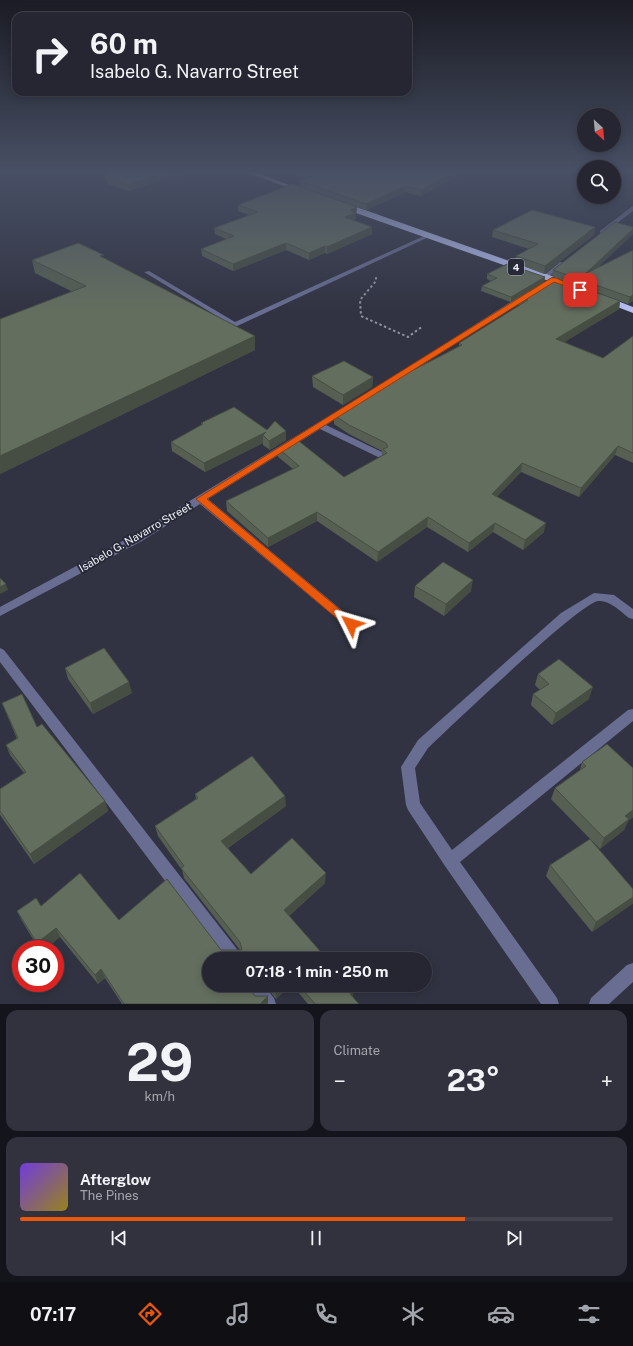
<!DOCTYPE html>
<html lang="en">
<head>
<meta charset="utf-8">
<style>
  :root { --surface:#252632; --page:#31323e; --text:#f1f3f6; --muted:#a3a5ac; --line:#42434d; --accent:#ea580c }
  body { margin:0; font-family:"Public Sans",sans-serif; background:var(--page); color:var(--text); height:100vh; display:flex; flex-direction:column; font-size:15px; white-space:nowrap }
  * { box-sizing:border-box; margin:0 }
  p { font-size:13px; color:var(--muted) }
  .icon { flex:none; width:22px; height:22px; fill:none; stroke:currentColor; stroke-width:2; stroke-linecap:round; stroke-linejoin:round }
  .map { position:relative; height:1004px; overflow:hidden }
  .details { display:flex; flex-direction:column; gap:6px; padding:6px; background:#14151c; flex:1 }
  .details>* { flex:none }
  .guide { position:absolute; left:12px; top:12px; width:400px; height:84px; border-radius:12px; box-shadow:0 2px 10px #0003,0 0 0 1px var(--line); background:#252632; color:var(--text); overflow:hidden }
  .needle { width:26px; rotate:154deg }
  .fabs { position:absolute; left:577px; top:108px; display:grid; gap:8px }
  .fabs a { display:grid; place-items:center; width:44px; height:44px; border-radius:50%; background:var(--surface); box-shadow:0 2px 10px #0003,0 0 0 1px var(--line); font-size:20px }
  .speed { position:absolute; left:12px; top:940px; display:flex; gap:8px; font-size:20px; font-weight:700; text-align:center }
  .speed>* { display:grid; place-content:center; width:52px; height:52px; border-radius:50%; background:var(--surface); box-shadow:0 2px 10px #0003,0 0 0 1px var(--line); line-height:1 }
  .speed .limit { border:6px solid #d22; background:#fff; color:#111 }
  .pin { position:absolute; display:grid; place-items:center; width:34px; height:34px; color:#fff; margin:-17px; border-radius:8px; box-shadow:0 2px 6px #0006 }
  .me { position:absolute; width:44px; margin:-22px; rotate:310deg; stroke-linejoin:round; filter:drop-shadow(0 0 3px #0008) }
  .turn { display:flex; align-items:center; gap:14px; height:84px; padding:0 12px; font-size:18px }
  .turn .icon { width:52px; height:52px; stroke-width:2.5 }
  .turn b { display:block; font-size:28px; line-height:34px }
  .big { font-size:30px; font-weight:700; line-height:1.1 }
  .details .tile { flex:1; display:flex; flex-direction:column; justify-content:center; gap:6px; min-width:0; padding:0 14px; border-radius:12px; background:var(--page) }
  .details .dial { align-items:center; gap:0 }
  .dial b { font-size:52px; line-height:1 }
  .song { display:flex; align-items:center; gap:12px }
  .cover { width:48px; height:48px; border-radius:6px; background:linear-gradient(135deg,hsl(260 70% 55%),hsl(50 70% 35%)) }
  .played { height:4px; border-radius:2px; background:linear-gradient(90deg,var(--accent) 75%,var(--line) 75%) }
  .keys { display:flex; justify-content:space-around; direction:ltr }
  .heat { display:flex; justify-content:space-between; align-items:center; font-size:22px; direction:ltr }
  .details .tiles { flex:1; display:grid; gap:6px; grid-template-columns:1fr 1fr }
  .tile:last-child { grid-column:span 2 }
  .trip { position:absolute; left:202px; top:952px; width:230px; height:40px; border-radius:20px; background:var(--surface); box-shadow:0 2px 10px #0003,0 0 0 1px var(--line); font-weight:700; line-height:40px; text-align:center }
  .tabs { display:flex; height:64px; justify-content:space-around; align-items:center; background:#0f0f14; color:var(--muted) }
  .tabs .icon { width:28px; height:28px }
  .tabs .active { color:var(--accent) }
  .tabs b { font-size:18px; color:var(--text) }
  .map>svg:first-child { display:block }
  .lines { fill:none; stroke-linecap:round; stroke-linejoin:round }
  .path { stroke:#8e909c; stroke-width:2; stroke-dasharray:2.5 2.5; stroke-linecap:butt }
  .minor { fill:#696d91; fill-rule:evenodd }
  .highway { fill:#b7bff3; fill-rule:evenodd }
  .wall { fill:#565f51 }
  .shaded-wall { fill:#464d42 }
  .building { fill:#646e5e; stroke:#464d42 }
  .route { fill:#ea580c; stroke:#983908 }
  .labels { text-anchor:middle; stroke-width:4; stroke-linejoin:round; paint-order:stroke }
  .shield { fill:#272937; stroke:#b3b5c0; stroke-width:1 }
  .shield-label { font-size:10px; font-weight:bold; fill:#eff1fa }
  .street-label { font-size:11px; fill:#eff1fa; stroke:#272937 }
</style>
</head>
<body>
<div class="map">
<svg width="633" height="1004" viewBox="0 0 633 1004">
  <rect width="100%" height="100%" fill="#313342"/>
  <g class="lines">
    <polyline class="path" points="376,277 376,281 360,300 361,316 408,337 423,326"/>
    <g class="minor">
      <polygon points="633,206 633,211 604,233 600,233 600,231"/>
      <polygon points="426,235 431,236 235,327 144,272 149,271 235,322"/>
      <polygon points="560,262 565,263 547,278 543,278 543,276"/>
      <polygon points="528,291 534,291 535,293 376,394 373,395 369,392"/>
      <polygon points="360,397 364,400 363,402 326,425 384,453 386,455 384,457 378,457 320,429 208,499 355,621 357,624 355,627 351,628 347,627 200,504 142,541 0,616 0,607 134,535"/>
      <path d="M594,593L614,595L633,609V619L629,618C620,611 610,600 598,601C580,603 450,727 428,748L415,768L420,803L452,850L628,710L633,709V721L460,862L557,998L559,1004H541L445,866L408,810L406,805L401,767L418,740L561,613Z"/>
      <polygon points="0,648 4,650 240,953 242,959 224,959 0,662"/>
      <polygon points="633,963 633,982 609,1004 589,1004 591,998 627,965"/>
      <polygon points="245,985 264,985 274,998 276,1004 257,1004 247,991"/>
    </g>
    <g class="highway">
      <polygon points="247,172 255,172 305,191 300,192"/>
      <polygon points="339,203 345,203 569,282 570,284 569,286 563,286 339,207"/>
      <polygon points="605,296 633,307 633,313 602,301 601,299"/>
    </g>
  </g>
  <g class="wall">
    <polygon points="104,172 191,172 169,179 166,178 129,191 108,184"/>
    <polygon points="286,172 465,172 421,196 405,192 366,210 301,187 300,181 306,178"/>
    <polygon points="238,205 357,214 356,214 356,219 354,220 372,234 327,254 325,253 309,260 286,250 233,271 202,256 201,249 226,239 215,234 214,228 249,215 238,211"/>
    <polygon points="595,227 594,235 544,274 515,263 516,256 529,249 492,237 493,230"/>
    <polygon points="633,227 633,234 597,268 633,250 633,301 628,304 552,276 553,270"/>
    <polygon points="105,258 255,350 0,474 0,319 73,292 35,273 32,260"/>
    <polygon points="487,274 545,277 544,282 511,302 481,291 482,286 491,281 487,279"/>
    <polygon points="520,298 620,301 619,309 564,342 603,358 633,336 633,463 615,455 579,497 521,472 497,496 544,532 523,550 493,532 468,552 427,527 377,562 317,521 268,547 227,511 226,501 293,469 278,457 278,448 344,477 382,456 382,451 349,434 334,424 334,415 349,408 349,404 459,346 459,343 519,306 519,305"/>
    <polygon points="312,376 373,377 372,387 343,405 313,387"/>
    <polygon points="201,423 267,430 286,440 270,450 263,445 263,443 205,472 172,451 171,442 201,425"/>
    <polygon points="415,586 471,591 444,616 414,597"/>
    <polygon points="65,668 132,693 93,714 68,679"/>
    <polygon points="538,674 589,699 552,725 531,705 533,694 540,690 535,685"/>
    <polygon points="2,703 37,727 105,801 108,811 34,864 0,815 0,789 24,773 10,755 6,745 17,739"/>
    <polygon points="582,762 633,768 633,817 628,821 624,830 600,849 551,799 555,788 580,770"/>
    <polygon points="195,794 286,806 228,848 251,874 325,883 289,916 327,959 209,959 255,996 268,996 268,1004 122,1004 105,978 98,984 60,937 45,949 39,949 22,921 17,911 41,906 119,920 221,950 240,950 184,878 182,870 158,836 155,826 196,799"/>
    <polygon points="550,865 633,889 633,903 632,904 592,932 546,876"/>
    <polygon points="265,985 290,985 276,999"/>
    <polygon points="292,985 349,985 353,998 359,1004 308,1004"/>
  </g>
  <g class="shaded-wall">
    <polygon points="165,172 166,178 129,191 128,185"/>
    <polygon points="172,172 191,172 169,179 168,173"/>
    <polygon points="455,172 465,172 421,196 421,190"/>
    <polygon points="406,186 405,192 366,210 366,204"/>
    <polygon points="357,207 356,219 345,224 345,217 350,210"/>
    <polygon points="372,227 372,234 327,254 327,247"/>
    <polygon points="595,227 594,235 544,274 545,266"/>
    <polygon points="633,229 633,234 584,280 585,274"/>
    <polygon points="286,243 286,250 233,271 233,264"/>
    <polygon points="325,246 325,253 309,260 309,253"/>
    <polygon points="545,277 544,282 511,302 511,297"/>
    <polygon points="633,295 633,301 628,304 630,297"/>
    <polygon points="620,301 619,309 555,348 556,339"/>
    <polygon points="255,336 255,350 0,474 0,456"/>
    <polygon points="373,377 372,387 343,405 343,395"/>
    <polygon points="286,431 286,440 270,450 269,441"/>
    <polygon points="266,432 263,435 263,443 205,472 204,463"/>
    <polygon points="618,446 615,455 579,497 581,488"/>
    <polygon points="522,463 521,472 491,503 492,494"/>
    <polygon points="317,512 317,521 268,547 268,538"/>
    <polygon points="428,517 427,527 377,562 378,552"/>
    <polygon points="495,523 493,532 468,552 469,543"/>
    <polygon points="546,523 544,532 523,550 525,540"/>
    <polygon points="473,580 471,591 444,616 446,604"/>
    <polygon points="6,584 8,590 0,594 0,587"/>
    <polygon points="129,682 132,693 93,714 90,703"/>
    <polygon points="593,687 589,699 552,725 556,713"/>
    <polygon points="285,796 286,806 223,851 221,841"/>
    <polygon points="105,801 108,811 34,864 30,854"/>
    <polygon points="633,810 633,817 628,821 624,830 600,849 604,838 625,816"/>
    <polygon points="326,873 325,883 284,920 284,910"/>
    <polygon points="633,897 633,903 632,904 592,932 596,922"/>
    <polygon points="56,928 60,937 45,949 40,949 37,943"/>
    <polygon points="101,969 105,978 98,984 95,975"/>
    <polygon points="279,985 290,985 276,999 275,989"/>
    <polygon points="353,990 353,999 350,994"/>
    <polygon points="268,996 268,1004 260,1004"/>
  </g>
  <g class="building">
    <polygon points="105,172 172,172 168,173 165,172 128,185 107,177"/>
    <polygon points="304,172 455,172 421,190 406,186 366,204 300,181 315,175"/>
    <polygon points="292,184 357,207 350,210 356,213 345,217 372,227 327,247 325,246 309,253 286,243 233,264 201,249 234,236 214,228 258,212 238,205"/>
    <polygon points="532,210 595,227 545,266 516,256 538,244 493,230"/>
    <polygon points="615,222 633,227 633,229 585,274 633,250 633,295 630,297 553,270"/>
    <polygon points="78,243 104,255 100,256 255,336 0,456 0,319 86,286 32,260"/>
    <polygon points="507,264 545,277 511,297 482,286 497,278 487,274"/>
    <polygon points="553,277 620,301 556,339 603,358 633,336 633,453 618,446 581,488 522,463 492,494 546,523 525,540 495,523 469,543 428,517 378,552 317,512 268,538 226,501 299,466 278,448 295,438 344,477 387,453 383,449 388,447 386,443 349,425 334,415 353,406 349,404 381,384 384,385 462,345 459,343 528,300 520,298"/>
    <polygon points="344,361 373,377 343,395 312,376"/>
    <polygon points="234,407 267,430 275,421 286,431 269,441 263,435 266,432 204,463 171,442 203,424 201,423"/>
    <polygon points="443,562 473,580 446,604 415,586"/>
    <polygon points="0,578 6,584 0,587"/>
    <polygon points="104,648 129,682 90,703 65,668"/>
    <polygon points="559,659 593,687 556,713 533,694 549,684 538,674"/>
    <polygon points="22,694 37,727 42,724 105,801 30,854 0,811 0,789 26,772 6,745 18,738 2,703"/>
    <polygon points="607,744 633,768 633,810 625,816 629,819 604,838 555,788 586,766 582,762"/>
    <polygon points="252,756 285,796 221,841 251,874 292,838 326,873 284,910 327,959 209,959 209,985 246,985 255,996 268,996 260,1004 124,1004 101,969 95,975 56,928 37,943 17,911 36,898 41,906 80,873 119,920 167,879 221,950 242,950 240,942 181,868 184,866 155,826 198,798 195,794"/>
    <polygon points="590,839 633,889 633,897 596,922 550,865"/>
    <polygon points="272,985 279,985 275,989"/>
    <polygon points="299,985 349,985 353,990 350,994 359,1004 315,1004"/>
  </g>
  <linearGradient id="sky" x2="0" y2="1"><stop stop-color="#1b1c24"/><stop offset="0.55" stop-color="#485065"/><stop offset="1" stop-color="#485065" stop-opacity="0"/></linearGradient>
  <rect width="633" height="312" fill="url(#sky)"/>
  <polygon class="route" points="551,278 556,278 583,290 578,291 554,282 207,499 355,622 357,624 355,627 347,627 196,499"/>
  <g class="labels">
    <rect class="shield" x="508" y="259" width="16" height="16" rx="3"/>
    <g class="shield-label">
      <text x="516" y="271">4</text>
    </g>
    <g class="street-label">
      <text transform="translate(135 537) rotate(-30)" y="4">Isabelo G. Navarro Street</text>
    </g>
  </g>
</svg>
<div class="fabs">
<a><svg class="needle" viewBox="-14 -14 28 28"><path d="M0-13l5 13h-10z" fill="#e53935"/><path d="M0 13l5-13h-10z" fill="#a3a5ac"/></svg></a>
<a><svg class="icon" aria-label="search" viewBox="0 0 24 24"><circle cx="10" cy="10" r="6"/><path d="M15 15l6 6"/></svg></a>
</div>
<div class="speed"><div class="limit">30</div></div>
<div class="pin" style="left:580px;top:290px;background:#d93025"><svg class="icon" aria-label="arrive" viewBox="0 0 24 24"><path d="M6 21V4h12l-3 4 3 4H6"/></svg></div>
<svg class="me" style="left:351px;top:624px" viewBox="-20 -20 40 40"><path d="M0-17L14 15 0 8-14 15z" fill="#ea580c" stroke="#fff" stroke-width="4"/></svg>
<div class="trip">07:18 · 1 min · 250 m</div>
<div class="guide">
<div class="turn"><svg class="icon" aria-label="right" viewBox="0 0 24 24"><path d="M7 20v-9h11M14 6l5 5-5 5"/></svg><div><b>60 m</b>Isabelo G. Navarro Street</div></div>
</div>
</div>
<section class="details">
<div class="tiles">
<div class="tile dial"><b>29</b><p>km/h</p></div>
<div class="tile"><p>Climate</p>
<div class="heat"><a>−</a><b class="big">23°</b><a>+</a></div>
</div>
<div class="tile">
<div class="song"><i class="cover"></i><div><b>Afterglow</b><p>The Pines</p></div></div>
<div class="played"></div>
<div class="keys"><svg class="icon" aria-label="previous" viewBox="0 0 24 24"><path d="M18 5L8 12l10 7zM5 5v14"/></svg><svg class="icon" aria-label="pause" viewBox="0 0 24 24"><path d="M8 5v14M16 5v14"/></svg><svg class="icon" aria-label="next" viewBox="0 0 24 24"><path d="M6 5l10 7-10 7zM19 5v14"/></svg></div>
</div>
</div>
</section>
<nav class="tabs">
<b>07:17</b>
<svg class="icon active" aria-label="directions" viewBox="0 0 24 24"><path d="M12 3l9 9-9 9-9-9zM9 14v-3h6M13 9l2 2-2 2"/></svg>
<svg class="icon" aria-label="music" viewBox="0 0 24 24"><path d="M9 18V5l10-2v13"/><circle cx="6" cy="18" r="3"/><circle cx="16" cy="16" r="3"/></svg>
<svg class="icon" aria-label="phone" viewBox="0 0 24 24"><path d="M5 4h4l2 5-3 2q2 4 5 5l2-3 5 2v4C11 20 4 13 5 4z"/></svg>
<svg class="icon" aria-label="climate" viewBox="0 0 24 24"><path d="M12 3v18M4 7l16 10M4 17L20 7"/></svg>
<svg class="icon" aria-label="car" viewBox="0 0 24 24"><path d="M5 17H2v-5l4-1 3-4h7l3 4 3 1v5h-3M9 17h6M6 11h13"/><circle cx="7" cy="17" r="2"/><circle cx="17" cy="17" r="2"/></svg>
<svg class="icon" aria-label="filters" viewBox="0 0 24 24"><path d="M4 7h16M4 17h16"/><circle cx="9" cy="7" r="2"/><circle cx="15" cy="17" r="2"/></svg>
</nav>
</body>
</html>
